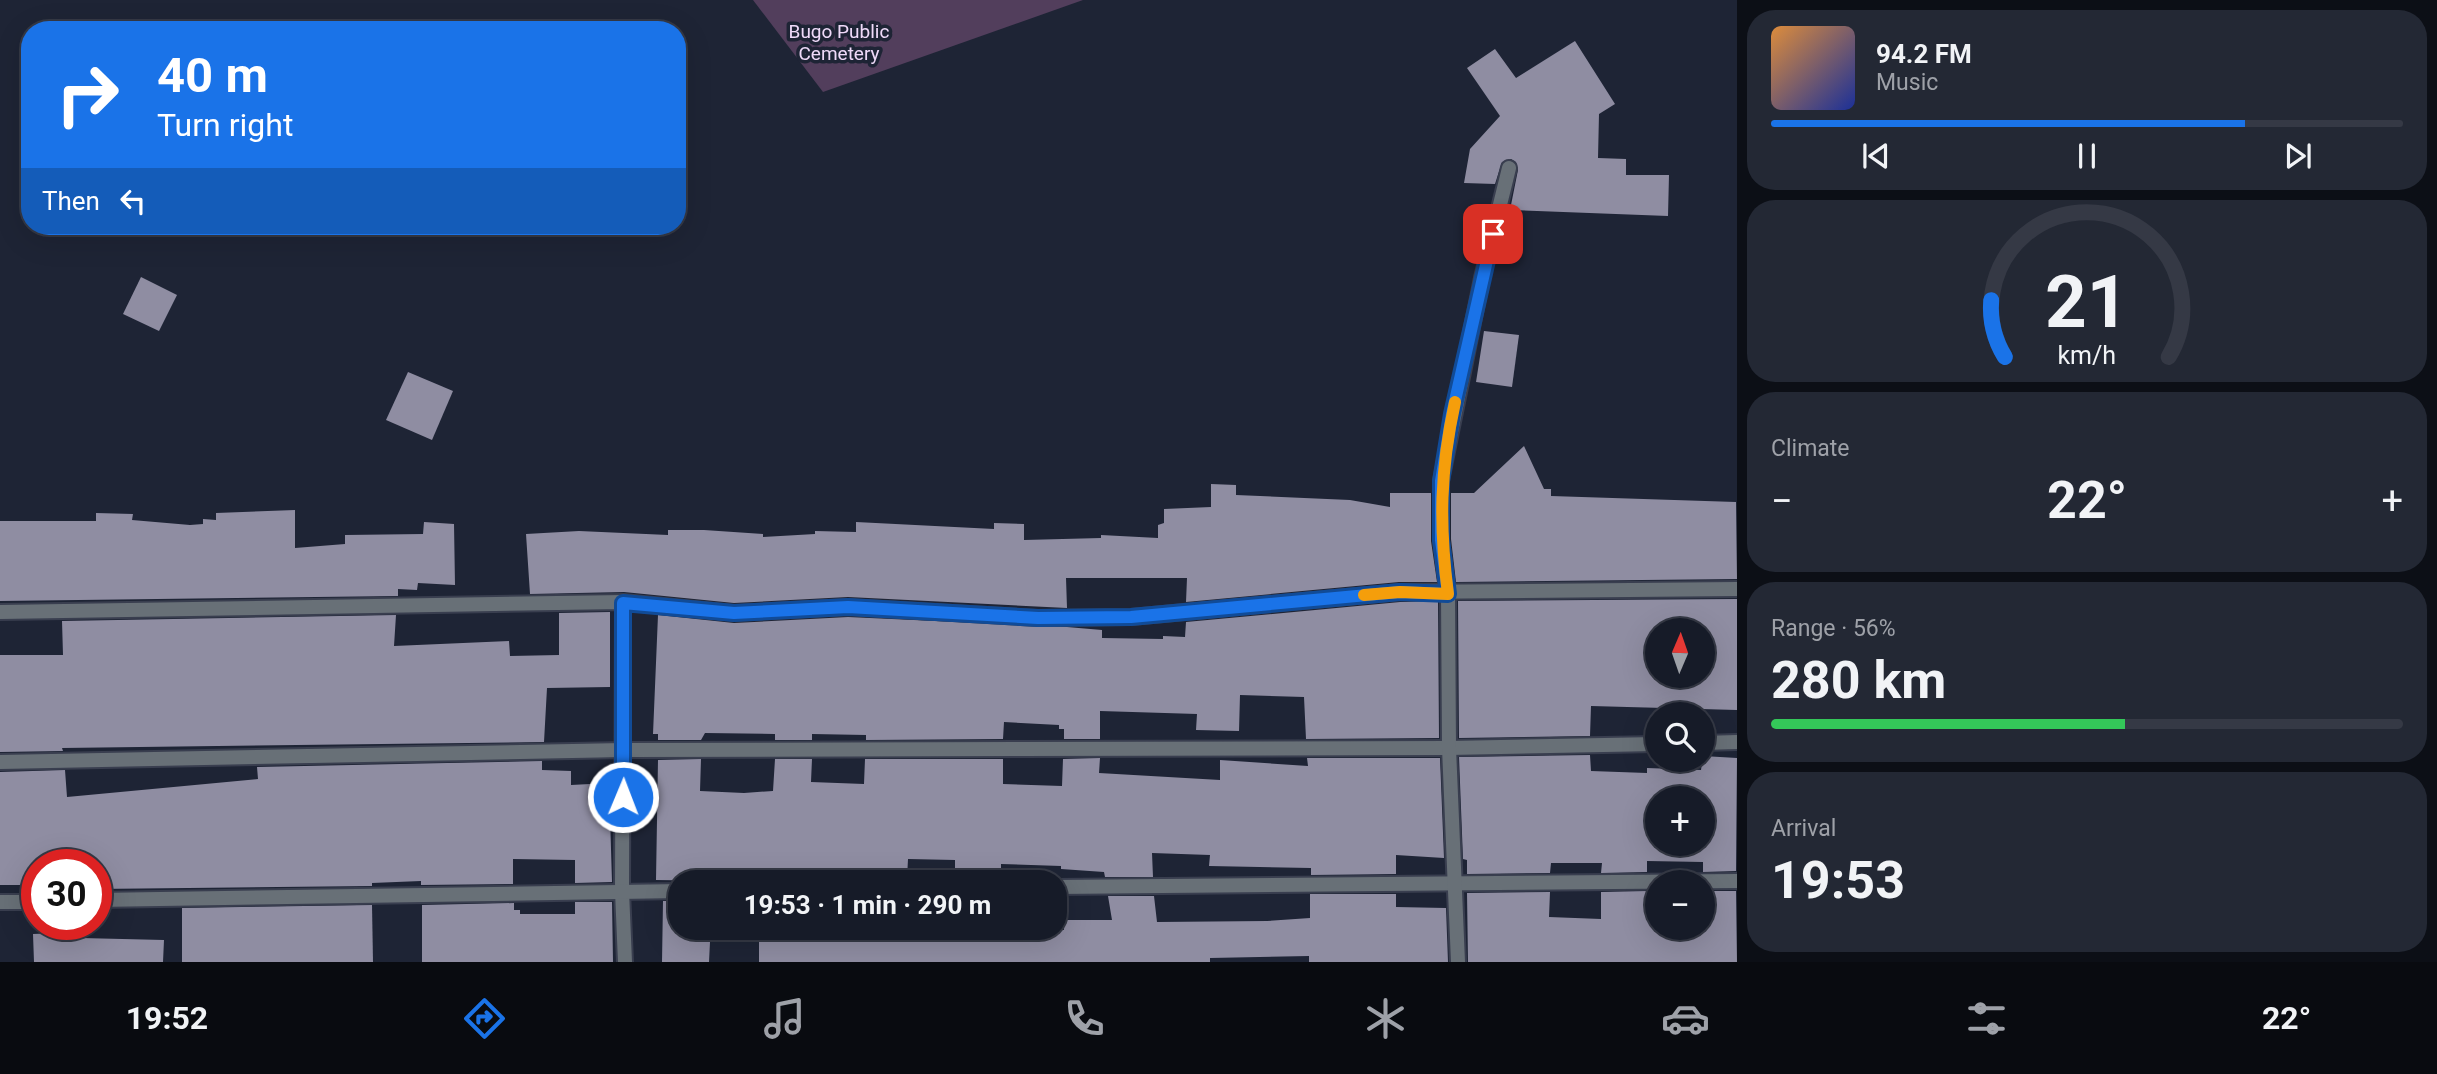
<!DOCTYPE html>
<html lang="en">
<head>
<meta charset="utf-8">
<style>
  :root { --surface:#161b28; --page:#232834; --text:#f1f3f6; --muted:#9ea1a8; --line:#353945; --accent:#1a73e8 }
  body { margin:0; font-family:Roboto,sans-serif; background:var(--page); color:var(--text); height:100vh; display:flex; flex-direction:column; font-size:26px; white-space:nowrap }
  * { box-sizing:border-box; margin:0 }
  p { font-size:23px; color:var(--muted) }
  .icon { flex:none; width:38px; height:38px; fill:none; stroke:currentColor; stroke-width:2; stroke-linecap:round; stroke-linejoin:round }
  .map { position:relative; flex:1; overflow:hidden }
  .details { display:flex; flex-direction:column; gap:10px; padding:10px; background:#0c0f16; width:700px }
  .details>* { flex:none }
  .top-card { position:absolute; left:21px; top:21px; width:665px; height:214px; border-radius:28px; box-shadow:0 7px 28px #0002,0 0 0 2px var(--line); background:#1a73e8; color:#fff; overflow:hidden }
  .needle { width:46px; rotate:2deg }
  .buttons { position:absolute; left:1645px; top:618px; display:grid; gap:14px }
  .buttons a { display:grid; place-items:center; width:70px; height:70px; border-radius:50%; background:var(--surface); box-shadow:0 7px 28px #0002,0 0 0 2px var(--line); font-size:35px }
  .speed { position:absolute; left:21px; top:849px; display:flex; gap:14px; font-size:35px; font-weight:700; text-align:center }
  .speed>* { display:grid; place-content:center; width:91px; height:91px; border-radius:50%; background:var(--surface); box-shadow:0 7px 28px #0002,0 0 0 2px var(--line); line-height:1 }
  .speed .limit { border:10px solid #d22; background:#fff; color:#111 }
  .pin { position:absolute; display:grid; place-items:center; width:60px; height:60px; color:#fff; margin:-30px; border-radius:14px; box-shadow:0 4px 10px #0006 }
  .me { position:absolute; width:77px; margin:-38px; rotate:1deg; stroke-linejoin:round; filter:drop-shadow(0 0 5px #0008) }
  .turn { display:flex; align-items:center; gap:24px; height:147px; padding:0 21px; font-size:32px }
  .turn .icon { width:91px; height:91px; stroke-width:2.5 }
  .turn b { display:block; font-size:49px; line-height:60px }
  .then { display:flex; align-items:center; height:66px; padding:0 21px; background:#0003; gap:14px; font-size:26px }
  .big { font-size:52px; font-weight:700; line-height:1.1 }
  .details .card { flex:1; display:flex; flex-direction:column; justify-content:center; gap:10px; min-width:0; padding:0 24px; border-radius:28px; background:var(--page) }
  .details .dial { align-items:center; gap:0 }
  .dial svg { height:182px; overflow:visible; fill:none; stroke:var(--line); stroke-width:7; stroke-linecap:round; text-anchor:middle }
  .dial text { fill:var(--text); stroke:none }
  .song { display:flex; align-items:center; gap:21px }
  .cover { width:84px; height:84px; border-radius:10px; background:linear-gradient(135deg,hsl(30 70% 55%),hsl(230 70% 35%)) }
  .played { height:7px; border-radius:4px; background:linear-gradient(90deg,var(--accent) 75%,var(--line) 75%) }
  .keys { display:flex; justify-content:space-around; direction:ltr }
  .heat { display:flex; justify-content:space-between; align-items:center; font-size:38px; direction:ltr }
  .charge { height:10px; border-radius:5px; background:linear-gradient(90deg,#34c759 56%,var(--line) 0) }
  .trip { position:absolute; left:668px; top:870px; width:399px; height:70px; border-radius:28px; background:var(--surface); box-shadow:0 7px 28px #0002,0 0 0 2px var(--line); font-weight:700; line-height:70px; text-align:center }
  .tabs { display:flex; height:112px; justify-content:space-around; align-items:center; background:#090b10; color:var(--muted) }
  .tabs .icon { width:49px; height:49px }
  .tabs .selected { color:var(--accent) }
  .tabs b { font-size:32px; color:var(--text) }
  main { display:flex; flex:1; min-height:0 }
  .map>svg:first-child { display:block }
  .green { fill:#523e5c }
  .building { fill:#8f8da2; fill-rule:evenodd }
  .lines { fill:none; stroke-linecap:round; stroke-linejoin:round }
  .street-casing { stroke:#393e4f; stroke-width:18 }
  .street { stroke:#687077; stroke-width:14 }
  .route-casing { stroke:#114b97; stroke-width:18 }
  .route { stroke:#1a73e8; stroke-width:12 }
  .slow { stroke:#f59e0b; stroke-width:12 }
  .labels { text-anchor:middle; stroke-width:7; stroke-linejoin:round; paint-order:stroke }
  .park-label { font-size:19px; fill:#efdaf9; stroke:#1e2435 }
</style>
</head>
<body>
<main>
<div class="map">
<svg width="1737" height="962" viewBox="0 0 1737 962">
  <rect width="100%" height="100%" fill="#1e2435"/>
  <polygon class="green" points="753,0 1083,0 823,92"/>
  <g class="building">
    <polygon points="1575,41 1615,104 1599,114 1598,158 1626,159 1626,175 1669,175 1668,216 1510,210 1518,170 1516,162 1511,159 1502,162 1495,184 1464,183 1470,149 1500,116 1467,68 1495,49 1516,78"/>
    <polygon points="141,277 177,295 159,331 123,314"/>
    <polygon points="1484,331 1519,335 1512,387 1476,382"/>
    <polygon points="408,372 453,391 432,440 386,420"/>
    <polygon points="1524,446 1544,489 1551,489 1551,496 1736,502 1737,579 1456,582 1451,539 1451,493 1474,493"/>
    <polygon points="1211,484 1236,485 1236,495 1350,500 1390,507 1390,493 1431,493 1431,541 1437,582 1399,582 1186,602 1187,578 1066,578 1067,608 848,597 734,603 624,592 530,594 526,534 579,531 668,535 668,530 704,530 763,534 763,537 815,534 815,531 856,532 856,522 994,529 994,523 1024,524 1024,540 1101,538 1101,535 1158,538 1158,525 1164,523 1164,509 1211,507"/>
    <polygon points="295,510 295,548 345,544 345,535 423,534 424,522 454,524 455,585 418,583 417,590 398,589 398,596 0,601 0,521 96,521 96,513 133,514 132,520 190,525 203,524 203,519 216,520 216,513"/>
    <path d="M1737,599V710L1591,706L1590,736L1459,738L1458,601ZM1657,630H1703V676H1657Z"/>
    <polygon points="1438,601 1439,738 1306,739 1304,697 1240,695 1239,731 1196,730 1197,714 1100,711 1100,739 1064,739 1064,729 1059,729 1059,725 1004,722 1003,739 866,740 866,735 812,734 812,740 775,740 775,734 705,733 701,740 658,740 658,734 653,734 658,615 734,623 848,617 1067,627 1102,630 1102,638 1163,639 1163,636 1185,637 1186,622 1400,602"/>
    <polygon points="610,612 610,687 547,688 544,742 62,748 63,751 0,752 0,655 63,655 62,621 396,615 394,646 509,641 510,656 559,655 559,613"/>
    <path d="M1590,755L1591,771L1647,773V768L1701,770L1703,756L1737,758L1736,871L1703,872V862L1647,861V872L1601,873L1602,863H1551L1550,873L1467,874V860L1463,859L1459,757ZM1657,798H1703V844H1657Z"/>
    <polygon points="1100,758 1099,773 1220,780 1220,760 1308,766 1307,758 1440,758 1444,858 1396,855 1396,874 1311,875 1311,868 1209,866 1210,855 1152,853 1153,877 1105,877 1104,872 1061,869 1061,866 1001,864 1001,873 955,870 955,860 908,859 907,879 808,873 808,882 656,880 658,760 701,759 700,791 744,793 773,791 775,759 812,759 811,782 864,784 865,759 1003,759 1003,784 1062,786 1063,759"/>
    <polygon points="542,761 542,770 571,771 571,785 609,783 612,882 575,883 575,860 513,859 513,884 421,885 421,881 372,883 372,886 96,889 96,864 37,864 37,885 0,885 0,772 65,770 67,797 258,779 257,767"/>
    <polygon points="1647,891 1647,912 1657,912 1657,928 1703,928 1703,891 1736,891 1737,962 1468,962 1467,893 1550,892 1549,917 1601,919 1601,892"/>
    <polygon points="1310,894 1396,894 1396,907 1446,908 1448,962 1309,962 1309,956 1210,958 1210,962 759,962 759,939 710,942 709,962 662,962 663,901 681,901 681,928 1064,930 1064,920 1112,920 1108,896 1154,896 1157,922 1267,921 1310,918"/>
    <polygon points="575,902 612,902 613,962 422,962 422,905 514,903 514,910 520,910 520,914 575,914"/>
    <polygon points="372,905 373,962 182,962 182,908"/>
    <polygon points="80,932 81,938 164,940 163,962 34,962 33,934"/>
  </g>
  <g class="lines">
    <g class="street-casing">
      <g id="street">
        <polyline points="623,602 622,891 625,962"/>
        <polyline points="0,612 623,602 734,613 848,607 1038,618 1131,617 1400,592 1737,589"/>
        <polyline points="1703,743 1737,742"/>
        <polyline points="0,762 624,750 1449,748 1657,744"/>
        <polyline points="1055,887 1737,881"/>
        <polyline points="96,900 681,891"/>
        <polyline points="0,902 37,902"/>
        <polyline points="1458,962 1449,748 1448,594 1441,540 1441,481 1482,278 1509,168"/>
      </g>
    </g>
    <use href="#street" class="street"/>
  </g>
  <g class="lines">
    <g class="route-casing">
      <polyline id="route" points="623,797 623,603 734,613 848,607 1038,618 1131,617 1400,592 1448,594 1441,540 1441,481 1452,414 1493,234"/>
    </g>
    <use href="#route" class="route"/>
    <path class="slow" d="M1364,595L1400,592L1448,594C1439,525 1440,470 1455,402"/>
  </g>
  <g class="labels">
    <g class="park-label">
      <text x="839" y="38">Bugo Public<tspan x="839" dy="22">Cemetery</tspan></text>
    </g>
  </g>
</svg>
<div class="buttons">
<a><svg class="needle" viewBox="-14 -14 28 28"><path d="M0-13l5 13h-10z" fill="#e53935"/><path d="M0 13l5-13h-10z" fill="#9ea1a8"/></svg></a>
<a><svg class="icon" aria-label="search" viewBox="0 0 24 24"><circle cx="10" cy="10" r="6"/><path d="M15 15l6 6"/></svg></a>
<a>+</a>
<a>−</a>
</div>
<div class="speed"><div class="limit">30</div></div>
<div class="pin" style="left:1493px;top:234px;background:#d93025"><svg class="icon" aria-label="arrive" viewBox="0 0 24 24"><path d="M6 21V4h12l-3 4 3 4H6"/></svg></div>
<svg class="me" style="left:623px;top:797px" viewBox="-20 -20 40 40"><circle r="17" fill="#1a73e8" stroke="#fff" stroke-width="3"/><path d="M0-11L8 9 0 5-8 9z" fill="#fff"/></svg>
<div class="trip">19:53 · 1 min · 290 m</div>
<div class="top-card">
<div class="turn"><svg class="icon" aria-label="right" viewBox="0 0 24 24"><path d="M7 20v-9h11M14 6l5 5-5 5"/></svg><div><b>40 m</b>Turn right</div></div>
<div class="then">Then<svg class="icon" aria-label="left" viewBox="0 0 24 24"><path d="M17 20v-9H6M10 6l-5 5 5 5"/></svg></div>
</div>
</div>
<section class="details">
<div class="card">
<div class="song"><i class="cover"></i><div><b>94.2 FM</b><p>Music</p></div></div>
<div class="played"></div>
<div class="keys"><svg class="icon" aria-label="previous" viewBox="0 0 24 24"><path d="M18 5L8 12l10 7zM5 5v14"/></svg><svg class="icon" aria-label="pause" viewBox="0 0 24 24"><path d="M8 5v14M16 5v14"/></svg><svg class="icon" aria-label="next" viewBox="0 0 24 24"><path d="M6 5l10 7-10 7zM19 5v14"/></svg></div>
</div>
<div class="card dial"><svg viewBox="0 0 100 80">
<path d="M14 69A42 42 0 1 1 86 69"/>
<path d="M14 69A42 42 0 0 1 8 44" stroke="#1a73e8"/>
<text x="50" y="56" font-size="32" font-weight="700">21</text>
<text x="50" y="72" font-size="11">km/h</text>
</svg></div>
<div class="card"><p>Climate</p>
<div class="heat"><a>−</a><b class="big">22°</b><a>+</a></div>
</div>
<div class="card"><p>Range · 56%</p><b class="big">280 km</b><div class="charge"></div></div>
<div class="card"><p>Arrival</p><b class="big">19:53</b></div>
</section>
</main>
<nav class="tabs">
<b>19:52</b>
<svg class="icon selected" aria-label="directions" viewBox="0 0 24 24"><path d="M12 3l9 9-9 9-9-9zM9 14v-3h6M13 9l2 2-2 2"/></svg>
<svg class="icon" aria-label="music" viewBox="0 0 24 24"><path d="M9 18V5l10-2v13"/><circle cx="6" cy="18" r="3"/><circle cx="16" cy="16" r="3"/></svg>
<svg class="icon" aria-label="phone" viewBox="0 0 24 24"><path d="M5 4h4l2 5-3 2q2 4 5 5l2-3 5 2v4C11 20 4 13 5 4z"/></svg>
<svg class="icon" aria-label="climate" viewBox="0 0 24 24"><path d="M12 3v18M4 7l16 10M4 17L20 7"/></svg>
<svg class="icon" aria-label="car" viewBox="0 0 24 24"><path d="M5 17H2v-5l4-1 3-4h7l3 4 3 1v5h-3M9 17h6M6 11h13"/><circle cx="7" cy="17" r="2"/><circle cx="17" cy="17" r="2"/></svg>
<svg class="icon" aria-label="filters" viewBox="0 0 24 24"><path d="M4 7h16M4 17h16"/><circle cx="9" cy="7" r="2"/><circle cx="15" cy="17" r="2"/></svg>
<b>22°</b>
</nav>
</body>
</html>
